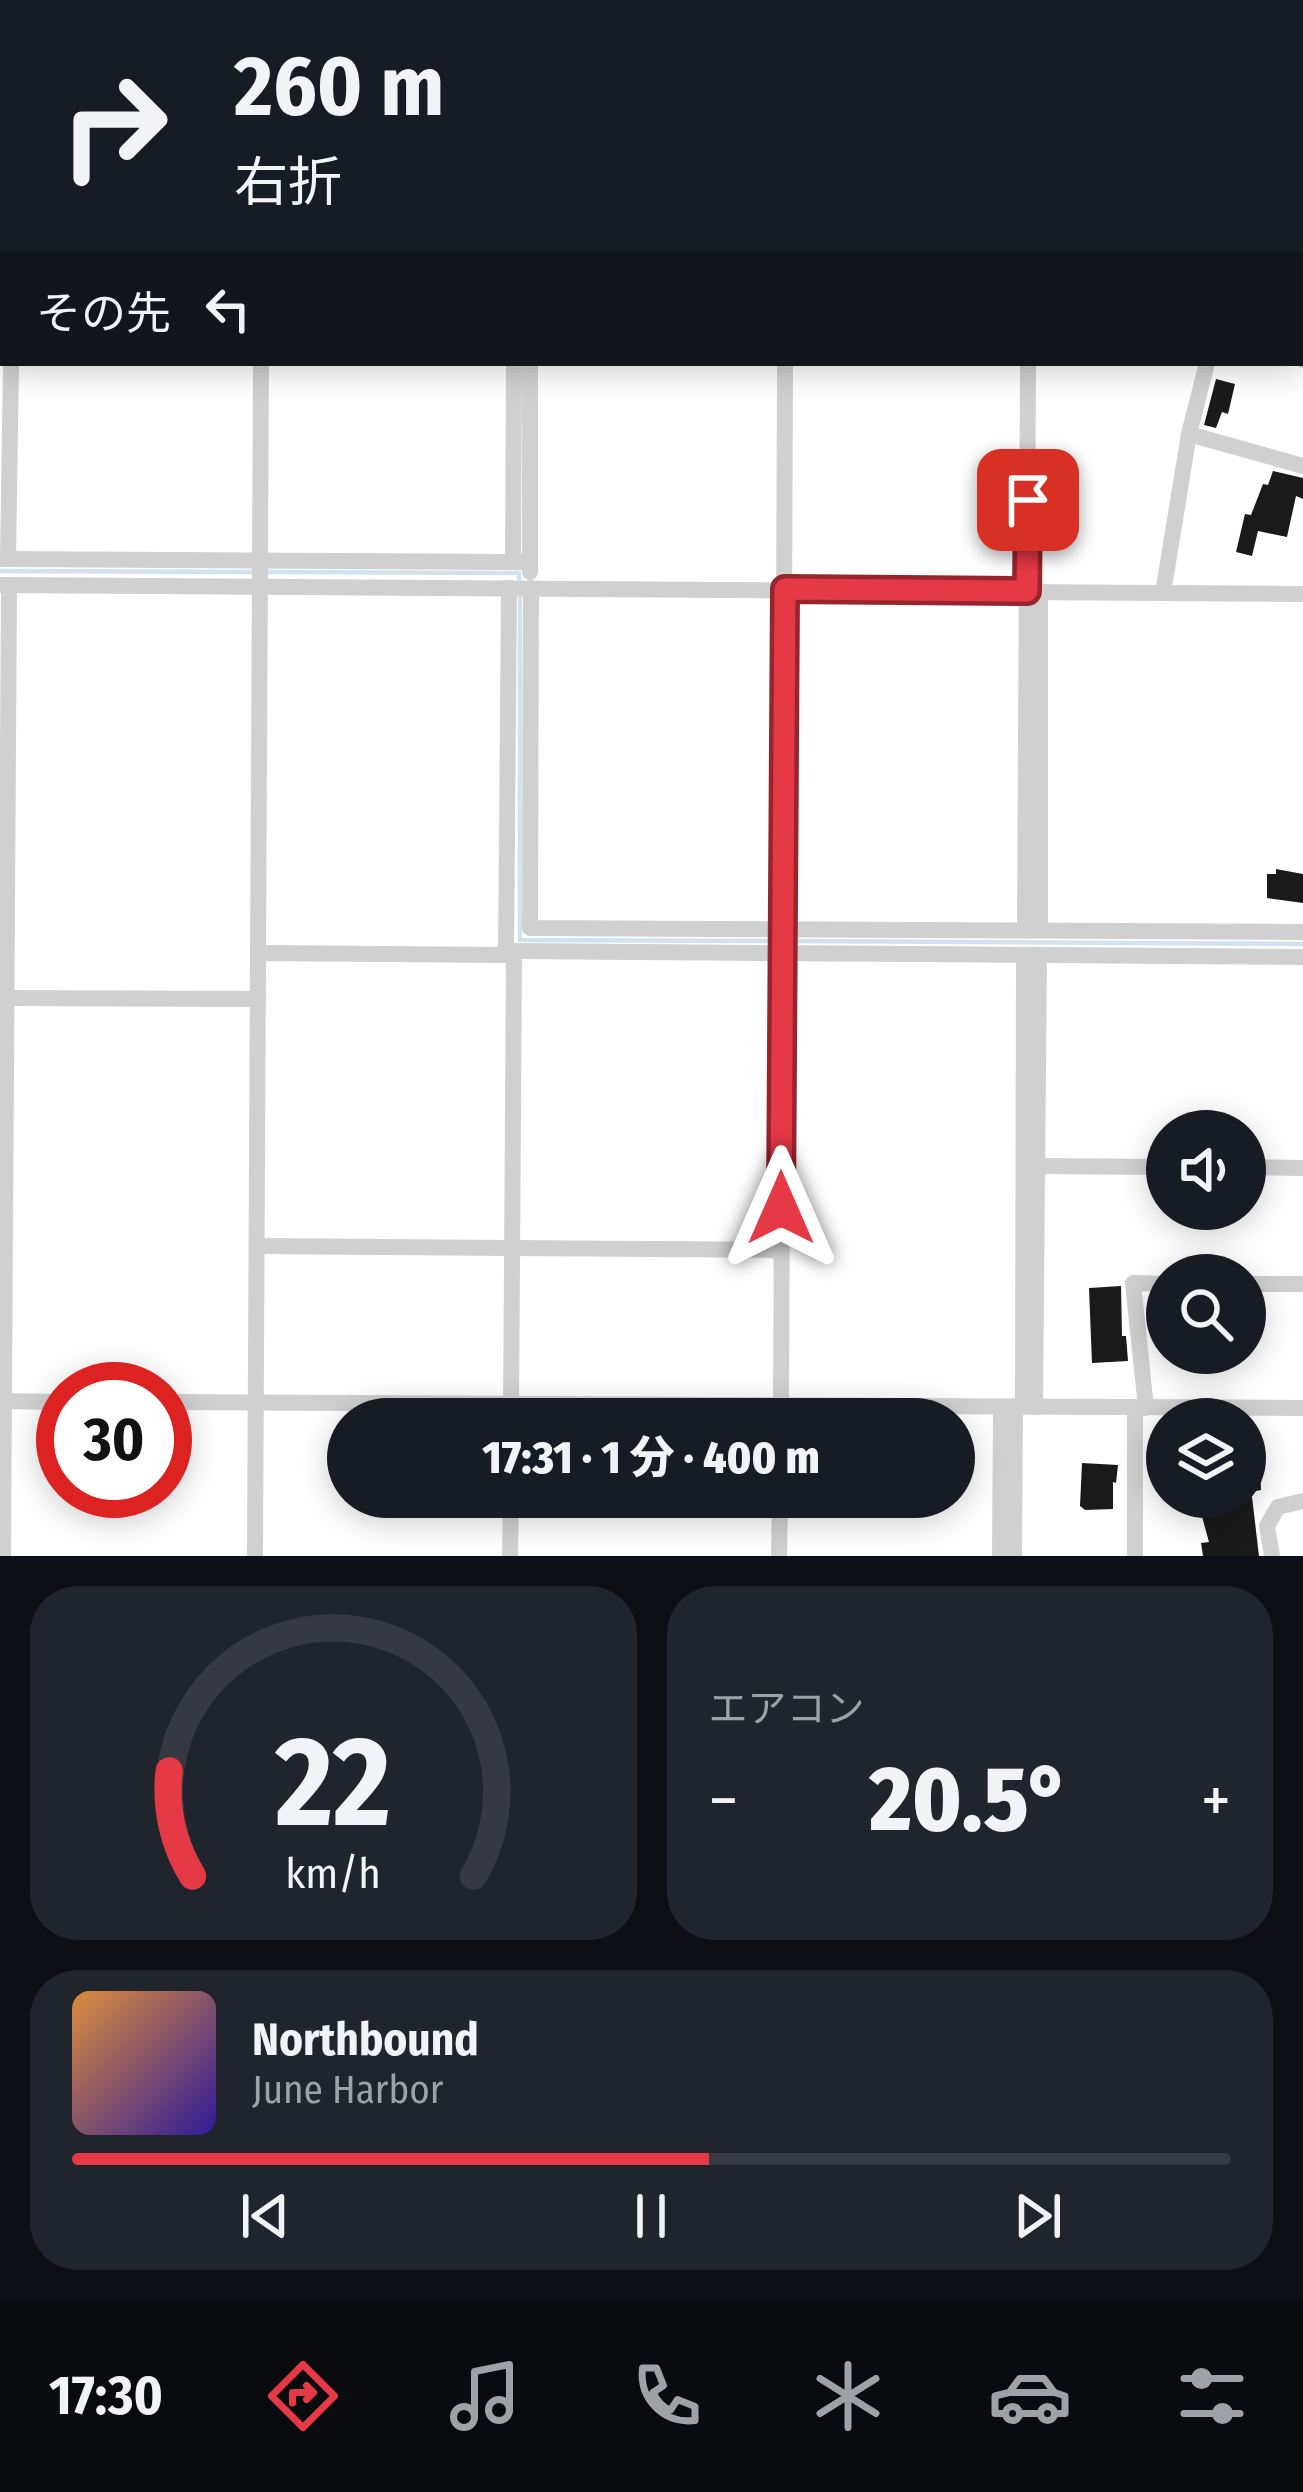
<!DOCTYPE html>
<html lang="ja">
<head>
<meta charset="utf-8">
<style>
  :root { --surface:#171b24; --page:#20242c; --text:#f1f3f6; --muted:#9ea1a6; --line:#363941; --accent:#e63946 }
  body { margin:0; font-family:"Fira Sans Condensed","Noto Sans JP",sans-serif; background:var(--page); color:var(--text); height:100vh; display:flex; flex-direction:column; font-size:45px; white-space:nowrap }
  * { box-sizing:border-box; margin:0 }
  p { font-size:39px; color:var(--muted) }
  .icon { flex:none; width:66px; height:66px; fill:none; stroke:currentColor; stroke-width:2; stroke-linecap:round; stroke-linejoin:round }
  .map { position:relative; height:1556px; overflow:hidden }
  .side { display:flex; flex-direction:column; gap:30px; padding:30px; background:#0d0f14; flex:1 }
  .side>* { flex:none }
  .hud { position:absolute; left:0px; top:0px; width:1305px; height:366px; box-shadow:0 6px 30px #0003; background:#171b24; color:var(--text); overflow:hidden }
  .buttons { position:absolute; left:1146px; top:1110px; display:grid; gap:24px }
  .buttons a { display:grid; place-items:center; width:120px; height:120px; border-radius:50%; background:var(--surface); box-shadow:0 6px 30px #0003; font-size:60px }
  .speed { position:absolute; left:36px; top:1362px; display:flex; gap:24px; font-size:60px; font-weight:700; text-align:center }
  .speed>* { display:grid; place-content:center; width:156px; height:156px; border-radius:50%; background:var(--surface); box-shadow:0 6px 30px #0003; line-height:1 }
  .speed .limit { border:18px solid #d22; background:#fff; color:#111 }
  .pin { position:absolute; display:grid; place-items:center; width:102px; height:102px; color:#fff; margin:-51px; border-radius:24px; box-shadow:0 6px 18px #0006 }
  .me { position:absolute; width:132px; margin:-66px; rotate:0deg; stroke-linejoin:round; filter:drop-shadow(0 0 9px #0008) }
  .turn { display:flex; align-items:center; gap:42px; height:252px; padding:0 36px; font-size:54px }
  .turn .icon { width:156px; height:156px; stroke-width:2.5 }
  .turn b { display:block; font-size:84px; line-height:102px }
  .then { display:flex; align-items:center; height:114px; padding:0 36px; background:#0003; gap:24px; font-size:45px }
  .big { font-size:90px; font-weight:800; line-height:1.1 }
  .side .tile { flex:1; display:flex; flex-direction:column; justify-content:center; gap:18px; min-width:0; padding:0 42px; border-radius:48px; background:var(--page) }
  .side .dial { align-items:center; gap:0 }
  .dial svg { height:312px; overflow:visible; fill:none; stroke:var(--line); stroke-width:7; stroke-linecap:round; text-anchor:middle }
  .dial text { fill:var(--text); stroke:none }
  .song { display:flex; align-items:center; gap:36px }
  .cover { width:144px; height:144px; border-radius:18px; background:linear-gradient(135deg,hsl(30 70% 55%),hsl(250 70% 35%)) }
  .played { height:12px; border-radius:6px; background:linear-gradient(90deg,var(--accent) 55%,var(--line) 55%) }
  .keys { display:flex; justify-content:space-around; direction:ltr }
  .heat { display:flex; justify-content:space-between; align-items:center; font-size:66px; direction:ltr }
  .side .tiles { flex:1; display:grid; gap:30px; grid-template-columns:1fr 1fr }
  .tile:last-child { grid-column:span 2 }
  .trip { position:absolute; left:327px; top:1398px; width:648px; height:120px; border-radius:60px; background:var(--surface); box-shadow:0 6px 30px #0003; font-weight:800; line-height:120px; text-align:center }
  .dock { display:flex; height:192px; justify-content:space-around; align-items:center; background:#090b0e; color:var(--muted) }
  .dock .icon { width:84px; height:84px }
  .dock .active { color:var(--accent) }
  .dock b { font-size:54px; color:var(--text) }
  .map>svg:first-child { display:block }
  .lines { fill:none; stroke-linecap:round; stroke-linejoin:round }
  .stream { stroke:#cfe2ee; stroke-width:4.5 }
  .building { fill:#1a1a1a }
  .minor { stroke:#d0d0d0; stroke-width:16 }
  .route-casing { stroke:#96252e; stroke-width:30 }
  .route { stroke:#e63946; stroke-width:21 }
</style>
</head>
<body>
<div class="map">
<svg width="1303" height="1556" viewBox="0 0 1303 1556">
  <rect width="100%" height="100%" fill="#fff"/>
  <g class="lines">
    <g class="stream">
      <polyline points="931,0 933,3"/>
      <polyline points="9,3 9,0"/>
      <polyline points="524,3 524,0"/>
      <polyline points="0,43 3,43"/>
      <polyline points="1302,274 1303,274"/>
      <polyline points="0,571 252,572"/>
      <polyline points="264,572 519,573 519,579"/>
      <polyline points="520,594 520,940 776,941"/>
      <polyline points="789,941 1303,944"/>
    </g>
  </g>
  <g class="building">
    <polygon points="1216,379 1235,384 1228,414 1222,412 1216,428 1204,425"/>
    <polygon points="1273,471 1303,478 1303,499 1296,496 1287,537 1258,531 1252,556 1236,552 1245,514 1251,515 1263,484 1268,485"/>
    <polygon points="1276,869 1303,874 1303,903 1267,898 1267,874 1276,874"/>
    <polygon points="1121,1286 1122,1336 1126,1336 1128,1361 1092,1363 1089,1288"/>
    <polygon points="1259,1440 1261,1490 1245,1493 1245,1442"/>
    <polygon points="1082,1463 1118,1465 1116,1483 1113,1482 1113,1509 1085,1510 1080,1506"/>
    <polygon points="1207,1497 1252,1497 1259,1556 1203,1556 1201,1543 1209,1542 1198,1502"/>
  </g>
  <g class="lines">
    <g class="minor">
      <polyline points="267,3 267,0"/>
      <polyline points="786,3 786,0"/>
      <polyline points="1031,3 1031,0"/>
      <polyline points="1045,3 1045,0"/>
      <polyline points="1245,3 1245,0"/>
      <polyline points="0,147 3,147"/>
      <polyline points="1302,283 1303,283"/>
      <polyline points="1302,359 1303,360"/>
      <polyline points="1189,434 1303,466"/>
      <polyline points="0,559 530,562"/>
      <polyline points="8,559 11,363"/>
      <polyline points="513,562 514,363"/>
      <polyline points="530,572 530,363"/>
      <polyline points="0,585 1303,594"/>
      <polyline points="531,588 530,928 1303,932"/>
      <polyline points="1163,593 1189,434 1207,363"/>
      <polyline points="1025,930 1028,363"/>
      <polyline points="1040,930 1040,591"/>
      <polyline points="506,951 1303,957"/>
      <polyline points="258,953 506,955 509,588"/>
      <polyline points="0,998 258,999"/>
      <polyline points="1037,1166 1167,1167"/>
      <polyline points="1245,1167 1303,1168"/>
      <polyline points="257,1246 781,1250"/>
      <polyline points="1245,1284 1303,1284"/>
      <polyline points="0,1401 63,1402"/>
      <polyline points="165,1402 1303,1408"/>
      <polyline points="1023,1407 1024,956"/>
      <polyline points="1035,1407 1039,956"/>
      <polyline points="1135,1408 1135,1556"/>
      <polyline points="1146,1408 1133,1283 1167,1284"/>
      <polyline points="511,1419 514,951"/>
      <polyline points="781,1419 785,363"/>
      <polyline points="3,1556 9,585"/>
      <polyline points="255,1556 261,363"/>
      <polyline points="510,1556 511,1497"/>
      <polyline points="779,1556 780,1497"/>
      <polyline points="1000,1556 1001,1407"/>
      <polyline points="1014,1556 1015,1407"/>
      <polyline points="1272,1556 1267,1526 1278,1507 1303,1501"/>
    </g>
  </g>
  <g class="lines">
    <g class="route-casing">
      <polyline id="route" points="781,1208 785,589 1027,591 1028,500"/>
    </g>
    <use href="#route" class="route"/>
  </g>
</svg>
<div class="buttons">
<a><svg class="icon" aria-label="sound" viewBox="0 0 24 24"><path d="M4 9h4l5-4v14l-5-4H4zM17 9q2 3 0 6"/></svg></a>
<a><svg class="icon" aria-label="search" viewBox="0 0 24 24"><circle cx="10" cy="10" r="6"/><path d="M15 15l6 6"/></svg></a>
<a><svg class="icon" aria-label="layers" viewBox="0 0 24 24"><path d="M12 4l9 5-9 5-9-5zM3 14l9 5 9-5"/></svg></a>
</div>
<div class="speed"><div class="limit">30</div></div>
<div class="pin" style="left:1028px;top:500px;background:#d93025"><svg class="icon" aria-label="arrive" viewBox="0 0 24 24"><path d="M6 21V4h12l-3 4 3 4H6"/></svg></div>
<svg class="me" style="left:781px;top:1208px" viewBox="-20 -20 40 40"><path d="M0-17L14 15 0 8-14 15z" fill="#e63946" stroke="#fff" stroke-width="4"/></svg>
<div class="trip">17:31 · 1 分 · 400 m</div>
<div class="hud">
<div class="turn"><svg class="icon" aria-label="right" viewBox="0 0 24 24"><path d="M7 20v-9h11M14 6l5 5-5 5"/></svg><div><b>260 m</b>右折</div></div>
<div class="then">その先<svg class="icon" aria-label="left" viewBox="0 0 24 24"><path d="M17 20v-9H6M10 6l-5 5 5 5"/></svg></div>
</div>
</div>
<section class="side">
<div class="tiles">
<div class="tile dial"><svg viewBox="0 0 100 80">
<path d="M14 69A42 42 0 1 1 86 69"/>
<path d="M14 69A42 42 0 0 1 8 42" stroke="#e63946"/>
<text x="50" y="56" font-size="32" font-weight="700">22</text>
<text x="50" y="72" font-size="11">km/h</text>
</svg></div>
<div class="tile"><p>エアコン</p>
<div class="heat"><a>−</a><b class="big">20.5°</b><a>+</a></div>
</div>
<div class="tile">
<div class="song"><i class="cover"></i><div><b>Northbound</b><p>June Harbor</p></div></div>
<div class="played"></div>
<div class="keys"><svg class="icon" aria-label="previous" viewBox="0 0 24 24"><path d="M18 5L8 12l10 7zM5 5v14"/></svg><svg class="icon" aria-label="pause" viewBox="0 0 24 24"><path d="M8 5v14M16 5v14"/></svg><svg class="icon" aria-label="next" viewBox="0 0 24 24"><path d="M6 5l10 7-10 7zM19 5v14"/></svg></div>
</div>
</div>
</section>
<nav class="dock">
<b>17:30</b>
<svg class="icon active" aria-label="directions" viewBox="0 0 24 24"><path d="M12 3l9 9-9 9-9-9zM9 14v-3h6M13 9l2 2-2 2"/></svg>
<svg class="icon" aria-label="music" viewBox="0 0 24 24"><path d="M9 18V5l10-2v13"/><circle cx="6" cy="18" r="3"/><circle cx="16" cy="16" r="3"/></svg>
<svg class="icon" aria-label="phone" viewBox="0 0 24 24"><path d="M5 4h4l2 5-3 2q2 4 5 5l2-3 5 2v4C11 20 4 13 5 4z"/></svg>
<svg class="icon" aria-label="climate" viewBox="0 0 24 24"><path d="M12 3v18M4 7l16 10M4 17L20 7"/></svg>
<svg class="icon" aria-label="car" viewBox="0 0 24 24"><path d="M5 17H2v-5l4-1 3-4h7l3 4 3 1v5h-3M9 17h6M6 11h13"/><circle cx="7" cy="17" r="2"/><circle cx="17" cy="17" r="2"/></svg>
<svg class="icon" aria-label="filters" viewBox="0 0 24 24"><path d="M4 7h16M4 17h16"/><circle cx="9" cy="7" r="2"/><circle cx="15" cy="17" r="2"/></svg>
</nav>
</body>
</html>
